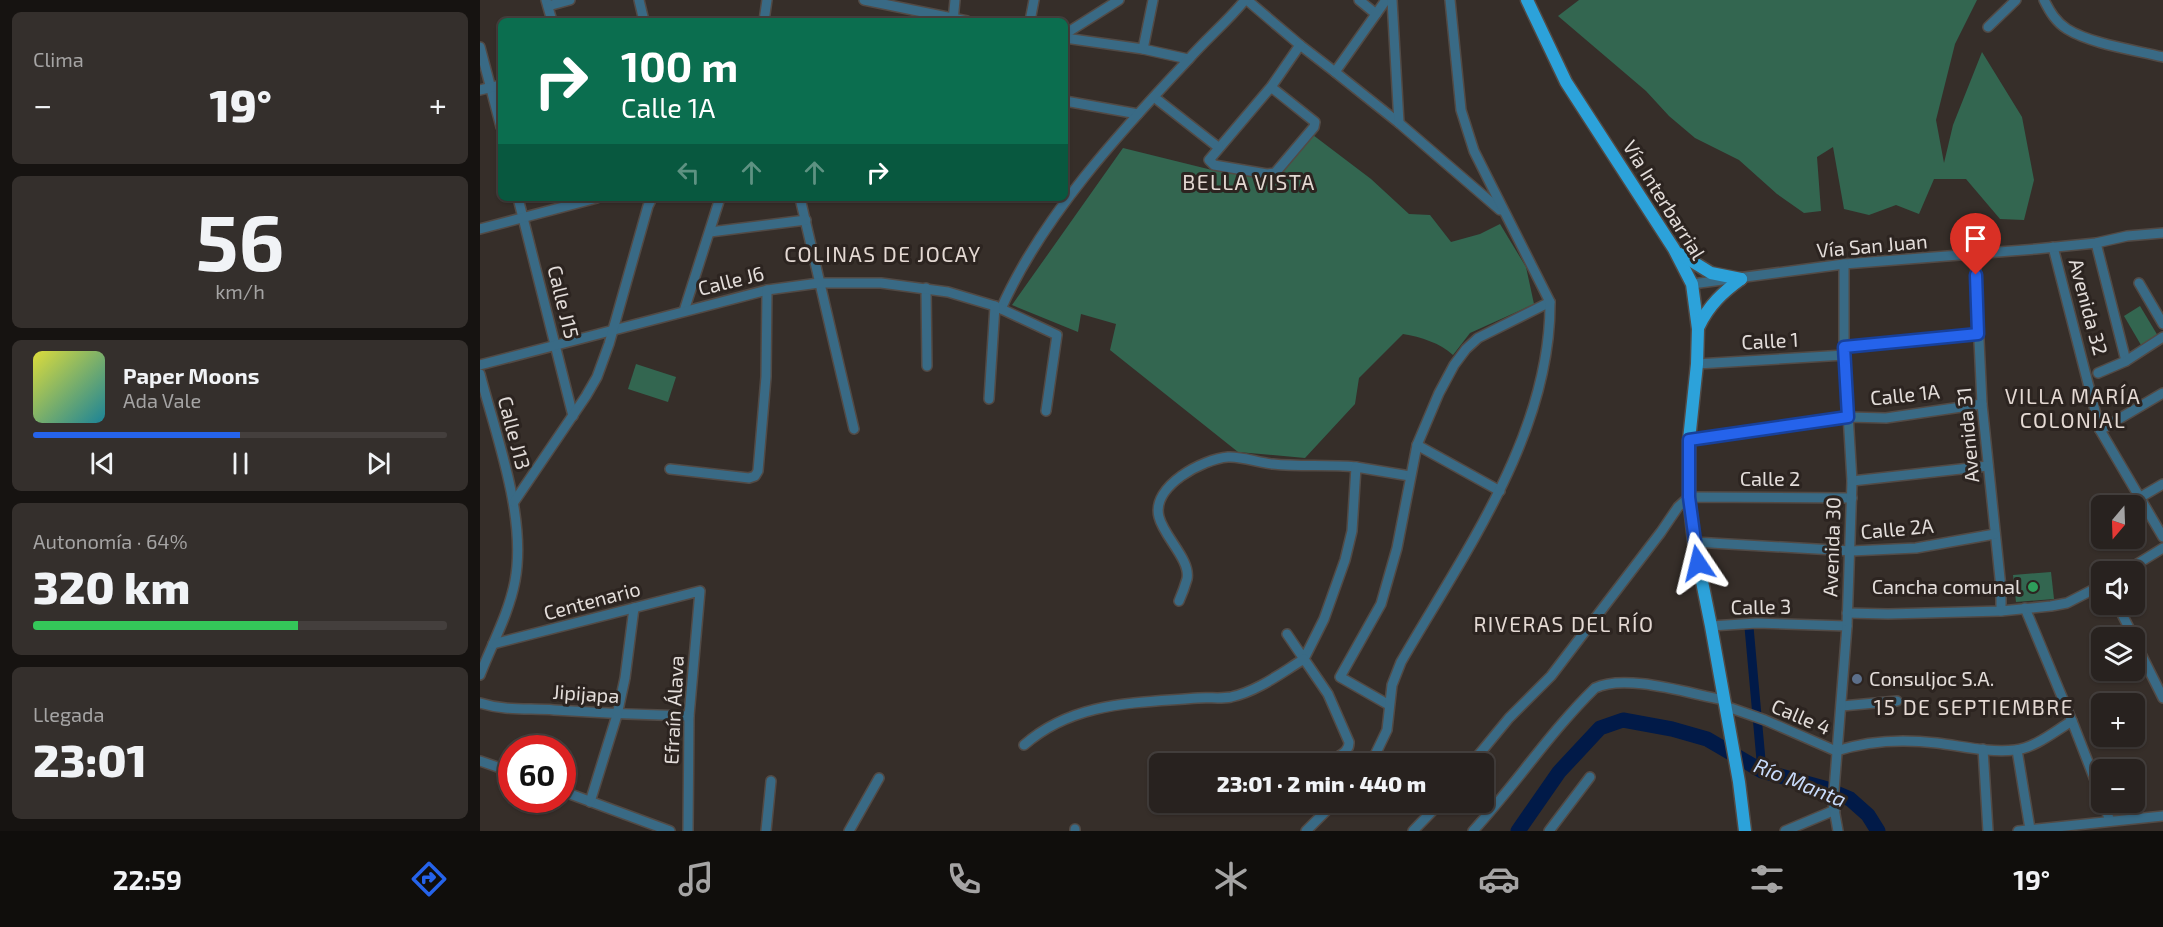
<!DOCTYPE html>
<html lang="es">
<head>
<meta charset="utf-8">
<style>
  :root { --surface:#28221f; --page:#342f2c; --text:#f1f3f6; --muted:#a5a4a4; --line:#443f3d; --accent:#2563eb }
  body { margin:0; font-family:"Exo 2",sans-serif; background:var(--page); color:var(--text); height:100vh; display:flex; flex-direction:column; font-size:22px; white-space:nowrap }
  * { box-sizing:border-box; margin:0 }
  p { font-size:20px; color:var(--muted) }
  .icon { flex:none; width:33px; height:33px; fill:none; stroke:currentColor; stroke-width:2; stroke-linecap:round; stroke-linejoin:round }
  .map { position:relative; flex:1; overflow:hidden }
  .side { display:flex; flex-direction:column; gap:12px; padding:12px; background:#161311; width:480px }
  .side>* { flex:none }
  .hud { position:absolute; left:18px; top:18px; width:570px; height:183px; border-radius:9px; box-shadow:0 2px 4px #0004,0 0 0 2px var(--line); background:#0b6e4f; color:#fff; overflow:hidden }
  .needle { width:39px; rotate:199deg }
  .buttons { position:absolute; left:1611px; top:495px; display:grid; gap:12px }
  .buttons a { display:grid; place-items:center; width:54px; height:54px; border-radius:9px; background:var(--surface); box-shadow:0 2px 4px #0004,0 0 0 2px var(--line); font-size:30px }
  .speed { position:absolute; left:18px; top:735px; display:flex; gap:12px; font-size:30px; font-weight:700; text-align:center }
  .speed>* { display:grid; place-content:center; width:78px; height:78px; border-radius:50%; background:var(--surface); box-shadow:0 2px 4px #0004,0 0 0 2px var(--line); line-height:1 }
  .speed .limit { border:9px solid #d22; background:#fff; color:#111 }
  .pin { position:absolute; display:grid; place-items:center; width:51px; height:51px; color:#fff; margin:-62px -26px; border-radius:50% 50% 50% 0; rotate:-45deg; box-shadow:0 0 6px #0007 }
  .pin .icon { rotate:45deg }
  .me { position:absolute; width:66px; margin:-33px; rotate:350deg; stroke-linejoin:round; filter:drop-shadow(0 0 4px #0008) }
  .turn { display:flex; align-items:center; gap:21px; height:126px; padding:0 24px; font-size:27px }
  .turn .icon { width:78px; height:78px; stroke-width:2.5 }
  .turn b { display:block; font-size:42px; line-height:51px }
  .lanes { display:flex; align-items:center; height:57px; padding:0 24px; background:#0003; justify-content:center; gap:30px; direction:ltr }
  .lanes .off { opacity:.35 }
  .big { font-size:45px; font-weight:800; line-height:1.1 }
  .side .widget { flex:1; display:flex; flex-direction:column; justify-content:center; gap:9px; min-width:0; padding:0 21px; border-radius:9px; background:var(--page) }
  .side .dial { align-items:center; gap:0 }
  .dial b { font-size:78px; line-height:1 }
  .song { display:flex; align-items:center; gap:18px }
  .cover { width:72px; height:72px; border-radius:9px; background:linear-gradient(135deg,hsl(60 70% 55%),hsl(190 70% 35%)) }
  .played { height:6px; border-radius:3px; background:linear-gradient(90deg,var(--accent) 50%,var(--line) 50%) }
  .keys { display:flex; justify-content:space-around; direction:ltr }
  .heat { display:flex; justify-content:space-between; align-items:center; font-size:33px; direction:ltr }
  .charge { height:9px; border-radius:4px; background:linear-gradient(90deg,#34c759 64%,var(--line) 0) }
  .trip { position:absolute; left:669px; top:753px; width:345px; height:60px; border-radius:9px; background:var(--surface); box-shadow:0 2px 4px #0004,0 0 0 2px var(--line); font-weight:800; line-height:60px; text-align:center }
  .menu { display:flex; height:96px; justify-content:space-around; align-items:center; background:#100e0c; color:var(--muted) }
  .menu .icon { width:42px; height:42px }
  .menu .current { color:var(--accent) }
  .menu b { font-size:27px; color:var(--text) }
  main { display:flex; flex:1; min-height:0 }
  .map>svg:first-child { display:block }
  .green { fill:#336650 }
  .lines { fill:none; stroke-linecap:round; stroke-linejoin:round }
  .canal { stroke:#011a48; stroke-width:9 }
  .river { stroke:#011a48; stroke-width:15 }
  .minor-casing { stroke:#524a45; stroke-width:12 }
  .major-casing { stroke:#524a45; stroke-width:15 }
  .minor { stroke:#396a85; stroke-width:9 }
  .major { stroke:#2ca2da; stroke-width:12 }
  .route-casing { stroke:#184099; stroke-width:15 }
  .route { stroke:#2563eb; stroke-width:10 }
  .leisure-dot { fill:#2e9e5b; stroke:#2c2420; stroke-width:2 }
  .service-dot { fill:#5c6f8a; stroke:#2c2420; stroke-width:2 }
  .labels { text-anchor:middle; stroke-width:6; stroke-linejoin:round; paint-order:stroke }
  .street-label { font-size:20px; fill:#e3ddda; stroke:#2c2420 }
  .poi-label { font-size:20px; fill:#e3ddda; stroke:#2c2420; text-anchor:end }
  .neighbourhood-label { font-size:21px; letter-spacing:1.5px; fill:#e4d9d3; stroke:#2c2420 }
  .water-label { font-size:21px; font-style:italic; fill:#c7dafa; stroke:#2c2420 }
</style>
</head>
<body>
<main>
<section class="side">
<div class="widget"><p>Clima</p>
<div class="heat"><a>−</a><b class="big">19°</b><a>+</a></div>
</div>
<div class="widget dial"><b>56</b><p>km/h</p></div>
<div class="widget">
<div class="song"><i class="cover"></i><div><b>Paper Moons</b><p>Ada Vale</p></div></div>
<div class="played"></div>
<div class="keys"><svg class="icon" aria-label="previous" viewBox="0 0 24 24"><path d="M18 5L8 12l10 7zM5 5v14"/></svg><svg class="icon" aria-label="pause" viewBox="0 0 24 24"><path d="M8 5v14M16 5v14"/></svg><svg class="icon" aria-label="next" viewBox="0 0 24 24"><path d="M6 5l10 7-10 7zM19 5v14"/></svg></div>
</div>
<div class="widget"><p>Autonomía · 64%</p><b class="big">320 km</b><div class="charge"></div></div>
<div class="widget"><p>Llegada</p><b class="big">23:01</b></div>
</section>
<div class="map">
<svg width="1683" height="831" viewBox="0 0 1683 831">
  <rect width="100%" height="100%" fill="#362e29"/>
  <g class="green">
    <polygon points="1099,0 1497,0 1475,44 1456,120 1464,163 1473,125 1502,52 1542,117 1554,180 1544,220 1520,219 1486,179 1454,179 1439,214 1416,205 1389,215 1364,209 1353,147 1337,157 1341,211 1324,213 1297,194 1259,160 1215,138 1189,116 1166,91 1078,16"/>
    <path d="M833,135L891,179L929,214L950,215L971,242L1000,234L1020,224L1046,267L1054,304L990,333L973,355C960,343 941,337 923,334L879,378L875,404L825,458L758,452L630,350L636,324L601,314L598,332L532,305L643,148L732,170L796,179Z"/>
    <polygon points="1660,306 1678,336 1661,345 1644,316"/>
    <polygon points="156,364 196,377 188,402 148,389"/>
    <polygon points="1571,572 1574,599 1536,602 1533,575"/>
  </g>
  <g class="lines">
    <polyline class="canal" points="1269,627 1282,771"/>
    <polyline class="river" points="1038,831 1079,772 1120,728 1143,720 1192,729 1227,739 1282,771 1344,788 1370,799 1388,815 1398,831"/>
    <g class="minor-casing">
      <g id="minor">
        <polyline points="66,0 72,21"/>
        <polyline points="159,0 164,21"/>
        <polyline points="384,0 487,21"/>
        <polyline points="767,0 820,45 855,72"/>
        <polyline points="879,0 896,14"/>
        <polyline points="906,0 855,72 919,123 1020,210"/>
        <polyline points="912,0 919,123"/>
        <path d="M1564,0C1570,12 1576,22 1587,29C1611,44 1655,50 1683,57"/>
        <polyline points="68,6 90,0"/>
        <polyline points="284,21 287,0"/>
        <polyline points="473,21 475,0"/>
        <polyline points="550,21 554,0"/>
        <polyline points="1508,27 1536,0"/>
        <polyline points="585,34 639,0"/>
        <polyline points="585,38 663,49 708,59"/>
        <polyline points="0,47 21,127"/>
        <polyline points="663,49 673,0"/>
        <polyline points="791,87 835,122 834,127 795,173 787,174 734,165 729,160 791,87 820,45"/>
        <polyline points="0,90 21,85"/>
        <polyline points="674,97 738,147"/>
        <polyline points="585,101 658,114"/>
        <polyline points="38,198 93,416"/>
        <polyline points="320,198 374,429"/>
        <polyline points="0,229 117,198"/>
        <polyline points="230,232 326,220"/>
        <polyline points="1616,243 1646,361"/>
        <polyline points="1573,247 1620,430 1683,537"/>
        <polyline points="1495,255 1502,404 1521,588 1521,611"/>
        <polyline points="1659,283 1683,324"/>
        <polyline points="1212,284 1364,264 1556,249 1616,243 1647,236 1683,233"/>
        <polyline points="446,288 447,366"/>
        <path d="M521,309C561,218 640,132 708,60C726,39 747,22 765,0"/>
        <polyline points="204,311 240,198"/>
        <polyline points="1364,347 1498,334"/>
        <polyline points="1217,364 1365,355"/>
        <polyline points="0,365 287,290 339,283 401,283 468,292 515,306 577,335 566,411"/>
        <polyline points="1618,373 1646,361 1683,337"/>
        <path d="M0,374C16,436 47,517 35,581C29,613 12,644 0,675"/>
        <polyline points="509,399 515,306"/>
        <polyline points="1620,430 1683,393"/>
        <polyline points="1209,440 1368,417 1406,418 1502,404"/>
        <polyline points="937,445 1020,491"/>
        <polyline points="190,469 269,478 275,476 278,471 286,377 287,290"/>
        <polyline points="1372,481 1508,466"/>
        <polyline points="1659,498 1683,484"/>
        <polyline points="34,502 106,396 117,377 129,344 168,206 172,198"/>
        <polyline points="1214,542 1371,551 1436,548 1515,534"/>
        <polyline points="1644,572 1683,548"/>
        <path d="M699,601C702,594 705,586 707,579C711,560 684,537 679,517C671,486 723,459 748,457C762,456 779,463 793,464C821,467 848,464 876,467"/>
        <polyline points="1637,604 1654,638"/>
        <polyline points="1545,608 1592,721 1622,798"/>
        <polyline points="1367,613 1408,614 1521,611 1571,606 1587,603 1622,585"/>
        <polyline points="1231,626 1277,623 1367,626"/>
        <polyline points="807,634 824,659 844,619 865,560 872,531 876,467 930,476"/>
        <polyline points="1654,640 1683,698"/>
        <polyline points="13,644 220,591 209,716 208,831"/>
        <path d="M0,703C25,711 49,708 74,710C119,713 164,715 209,716"/>
        <polyline points="909,705 860,677 901,604 917,548 937,445 959,393 974,365 986,349 998,338 1070,302"/>
        <path d="M1245,706L1285,720L1356,751C1387,741 1424,739 1457,743C1482,746 1509,753 1535,750C1555,748 1575,731 1592,721"/>
        <polyline points="1362,706 1417,701"/>
        <path d="M544,745C594,701 656,703 718,698C729,697 740,699 751,697C778,691 801,673 824,659L848,694L869,742C870,756 848,761 836,764"/>
        <polyline points="1503,749 1508,831"/>
        <polyline points="1537,750 1550,829"/>
        <polyline points="0,761 32,772"/>
        <path d="M888,764L895,755L907,730L912,685L921,662C984,553 1071,433 1070,302L994,151L981,110L970,0"/>
        <polyline points="991,764 1029,718 1071,676 1181,532 1198,507 1209,497 1372,498"/>
        <polyline points="82,791 190,831"/>
        <polyline points="110,802 137,715 145,678 154,608"/>
        <polyline points="1623,802 1630,821"/>
        <polyline points="595,829 595,831"/>
        <polyline points="286,831 291,781"/>
        <polyline points="369,831 399,778"/>
        <polyline points="826,831 855,802"/>
        <polyline points="933,831 961,802"/>
        <path d="M993,831C1036,784 1070,732 1115,688C1146,673 1210,694 1244,700"/>
        <polyline points="1069,831 1110,777"/>
        <polyline points="1305,831 1355,810"/>
        <polyline points="1358,831 1353,803 1367,626 1372,481 1364,347 1364,264"/>
        <polyline points="1538,831 1683,816"/>
      </g>
    </g>
    <g class="major-casing">
      <g id="major">
        <polyline points="1047,0 1086,82 1194,249 1212,284 1218,329 1217,364 1209,440 1209,497 1214,542 1231,626 1259,782 1265,831"/>
        <polyline points="1200,254 1231,273 1261,279"/>
        <path d="M1219,326C1229,305 1243,292 1261,279"/>
      </g>
    </g>
    <use href="#minor" class="minor"/>
    <use href="#major" class="major"/>
  </g>
  <g class="lines">
    <g class="route-casing">
      <polyline id="route" points="1218,563 1209,497 1209,440 1368,417 1364,347 1498,334 1496,275"/>
    </g>
    <use href="#route" class="route"/>
  </g>
  <circle class="leisure-dot" cx="1553" cy="587" r="6"/>
  <circle class="service-dot" cx="1377" cy="679" r="6"/>
  <g class="labels">
    <g class="street-label">
      <text transform="translate(1184 200) rotate(58)" y="7">Vía Interbarrial</text>
      <text transform="translate(1392 246) rotate(-5)" y="7">Vía San Juan</text>
      <text transform="translate(251 281) rotate(-14)" y="7">Calle J6</text>
      <text transform="translate(83 302) rotate(76)" y="7">Calle J15</text>
      <text transform="translate(1608 307) rotate(75)" y="7">Avenida 32</text>
      <text transform="translate(1290 341) rotate(-3)" y="7">Calle 1</text>
      <text transform="translate(1425 395) rotate(-6)" y="7">Calle 1A</text>
      <text transform="translate(34 433) rotate(75)" y="7">Calle J13</text>
      <text transform="translate(1488 435) rotate(-95)" y="7">Avenida 31</text>
      <text x="1290" y="486">Calle 2</text>
      <text transform="translate(1417 529) rotate(-5)" y="7">Calle 2A</text>
      <text transform="translate(1352 547) rotate(-88)" y="7">Avenida 30</text>
      <text transform="translate(112 601) rotate(-15)" y="7">Centenario</text>
      <text transform="translate(1281 607) rotate(-1)" y="7">Calle 3</text>
      <text transform="translate(106 694) rotate(4)" y="7">Jipijapa</text>
      <text transform="translate(194 710) rotate(-87)" y="7">Efraín Álava</text>
      <text transform="translate(1321 717) rotate(23)" y="7">Calle 4</text>
    </g>
    <g class="poi-label">
      <text x="1541" y="594">Cancha comunal</text>
      <text x="1389" y="686" text-anchor="start">Consuljoc S.A.</text>
    </g>
    <g class="neighbourhood-label">
      <text x="769" y="190">BELLA VISTA</text>
      <text x="403" y="262">COLINAS DE JOCAY</text>
      <text x="1593" y="404">VILLA MARÍA<tspan x="1593" dy="24">COLONIAL</tspan></text>
      <text x="1084" y="632">RIVERAS DEL RÍO</text>
      <text x="1494" y="715">15 DE SEPTIEMBRE</text>
    </g>
    <g class="water-label">
      <text transform="translate(1320 783) rotate(22)" y="7">Río Manta</text>
    </g>
  </g>
</svg>
<div class="buttons">
<a><svg class="needle" viewBox="-14 -14 28 28"><path d="M0-13l5 13h-10z" fill="#e53935"/><path d="M0 13l5-13h-10z" fill="#a5a4a4"/></svg></a>
<a><svg class="icon" aria-label="sound" viewBox="0 0 24 24"><path d="M4 9h4l5-4v14l-5-4H4zM17 9q2 3 0 6"/></svg></a>
<a><svg class="icon" aria-label="layers" viewBox="0 0 24 24"><path d="M12 4l9 5-9 5-9-5zM3 14l9 5 9-5"/></svg></a>
<a>+</a>
<a>−</a>
</div>
<div class="speed"><div class="limit">60</div></div>
<div class="pin" style="left:1496px;top:275px;background:#d93025"><svg class="icon" aria-label="arrive" viewBox="0 0 24 24"><path d="M6 21V4h12l-3 4 3 4H6"/></svg></div>
<svg class="me" style="left:1218px;top:563px" viewBox="-20 -20 40 40"><path d="M0-17L14 15 0 8-14 15z" fill="#2563eb" stroke="#fff" stroke-width="4"/></svg>
<div class="trip">23:01 · 2 min · 440 m</div>
<div class="hud">
<div class="turn"><svg class="icon" aria-label="right" viewBox="0 0 24 24"><path d="M7 20v-9h11M14 6l5 5-5 5"/></svg><div><b>100 m</b>Calle 1A</div></div>
<div class="lanes"><svg class="icon off" aria-label="left" viewBox="0 0 24 24"><path d="M17 20v-9H6M10 6l-5 5 5 5"/></svg><svg class="icon off" aria-label="ahead" viewBox="0 0 24 24"><path d="M12 20V5M6 11l6-6 6 6"/></svg><svg class="icon off" aria-label="ahead" viewBox="0 0 24 24"><path d="M12 20V5M6 11l6-6 6 6"/></svg><svg class="icon" aria-label="right" viewBox="0 0 24 24"><path d="M7 20v-9h11M14 6l5 5-5 5"/></svg></div>
</div>
</div>
</main>
<nav class="menu">
<b>22:59</b>
<svg class="icon current" aria-label="directions" viewBox="0 0 24 24"><path d="M12 3l9 9-9 9-9-9zM9 14v-3h6M13 9l2 2-2 2"/></svg>
<svg class="icon" aria-label="music" viewBox="0 0 24 24"><path d="M9 18V5l10-2v13"/><circle cx="6" cy="18" r="3"/><circle cx="16" cy="16" r="3"/></svg>
<svg class="icon" aria-label="phone" viewBox="0 0 24 24"><path d="M5 4h4l2 5-3 2q2 4 5 5l2-3 5 2v4C11 20 4 13 5 4z"/></svg>
<svg class="icon" aria-label="climate" viewBox="0 0 24 24"><path d="M12 3v18M4 7l16 10M4 17L20 7"/></svg>
<svg class="icon" aria-label="car" viewBox="0 0 24 24"><path d="M5 17H2v-5l4-1 3-4h7l3 4 3 1v5h-3M9 17h6M6 11h13"/><circle cx="7" cy="17" r="2"/><circle cx="17" cy="17" r="2"/></svg>
<svg class="icon" aria-label="filters" viewBox="0 0 24 24"><path d="M4 7h16M4 17h16"/><circle cx="9" cy="7" r="2"/><circle cx="15" cy="17" r="2"/></svg>
<b>19°</b>
</nav>
</body>
</html>
